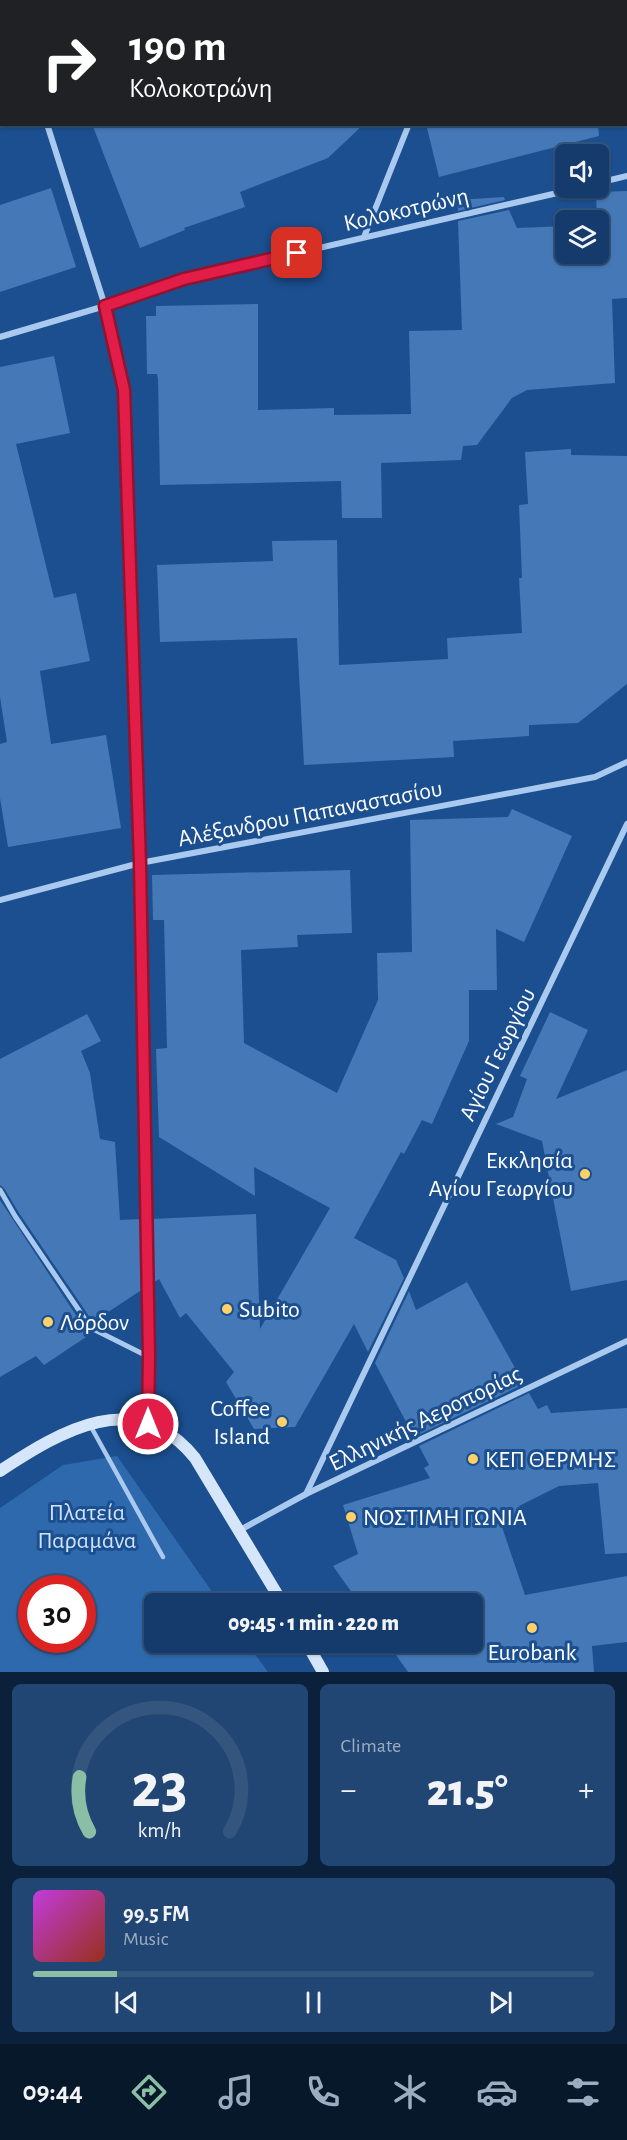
<!DOCTYPE html>
<html lang="en">
<head>
<meta charset="utf-8">
<style>
  :root { --surface:#143b6b; --page:#214673; --text:#f1f3f6; --muted:#9dadc1; --line:#33557e; --accent:#8abfa5 }
  body { margin:0; font-family:"Alegreya Sans",sans-serif; background:var(--page); color:var(--text); height:100vh; display:flex; flex-direction:column; font-size:22px; white-space:nowrap }
  * { box-sizing:border-box; margin:0 }
  p { font-size:20px; color:var(--muted) }
  .icon { flex:none; width:33px; height:33px; fill:none; stroke:currentColor; stroke-width:2; stroke-linecap:round; stroke-linejoin:round }
  .map { position:relative; height:1672px; overflow:hidden }
  .details { display:flex; flex-direction:column; gap:12px; padding:12px; background:#0b203b; flex:1 }
  .details>* { flex:none }
  .hud { position:absolute; left:0px; top:0px; width:627px; height:126px; box-shadow:0 2px 4px #0004,0 0 0 2px var(--line); background:#202124; color:#fff; overflow:hidden }
  .buttons { position:absolute; left:555px; top:144px; display:grid; gap:12px }
  .buttons a { display:grid; place-items:center; width:54px; height:54px; border-radius:9px; background:var(--surface); box-shadow:0 2px 4px #0004,0 0 0 2px var(--line); font-size:30px }
  .speed { position:absolute; left:18px; top:1575px; display:flex; gap:12px; font-size:30px; font-weight:700; text-align:center }
  .speed>* { display:grid; place-content:center; width:78px; height:78px; border-radius:50%; background:var(--surface); box-shadow:0 2px 4px #0004,0 0 0 2px var(--line); line-height:1 }
  .speed .limit { border:9px solid #d22; background:#fff; color:#111 }
  .pin { position:absolute; display:grid; place-items:center; width:51px; height:51px; color:#fff; margin:-26px; border-radius:12px; box-shadow:0 3px 9px #0006 }
  .me { position:absolute; width:66px; margin:-33px; rotate:0deg; stroke-linejoin:round; filter:drop-shadow(0 0 4px #0008) }
  .turn { display:flex; align-items:center; gap:21px; height:126px; padding:0 30px; font-size:27px }
  .turn .icon { width:78px; height:78px; stroke-width:2.5 }
  .turn b { display:block; font-size:42px; line-height:51px }
  .big { font-size:45px; font-weight:800; line-height:1.1 }
  .details .tile { flex:1; display:flex; flex-direction:column; justify-content:center; gap:9px; min-width:0; padding:0 21px; border-radius:9px; background:var(--page) }
  .details .dial { align-items:center; gap:0 }
  .dial svg { height:156px; overflow:visible; fill:none; stroke:var(--line); stroke-width:7; stroke-linecap:round; text-anchor:middle }
  .dial text { fill:var(--text); stroke:none }
  .song { display:flex; align-items:center; gap:18px }
  .cover { width:72px; height:72px; border-radius:9px; background:linear-gradient(135deg,hsl(290 70% 55%),hsl(10 70% 35%)) }
  .played { height:6px; border-radius:3px; background:linear-gradient(90deg,var(--accent) 15%,var(--line) 15%) }
  .keys { display:flex; justify-content:space-around; direction:ltr }
  .heat { display:flex; justify-content:space-between; align-items:center; font-size:33px; direction:ltr }
  .details .tiles { flex:1; display:grid; gap:12px; grid-template-columns:1fr 1fr }
  .tile:last-child { grid-column:span 2 }
  .trip { position:absolute; left:144px; top:1593px; width:339px; height:60px; border-radius:9px; background:var(--surface); box-shadow:0 2px 4px #0004,0 0 0 2px var(--line); font-weight:800; line-height:60px; text-align:center }
  .tab-bar { display:flex; height:96px; justify-content:space-around; align-items:center; background:#08182b; color:var(--muted) }
  .tab-bar .icon { width:42px; height:42px }
  .tab-bar .current { color:var(--accent) }
  .tab-bar b { font-size:27px; color:var(--text) }
  .map>svg:first-child { display:block }
  .green { fill:#2e69ad; fill-rule:evenodd }
  .building { fill:#4478b7 }
  .lines { fill:none; stroke-linecap:round; stroke-linejoin:round }
  .service { stroke:#a9c9ee; stroke-width:4.5 }
  .pedestrian { stroke:#a9c9ee; stroke-width:5 }
  .minor { stroke:#a9c9ee; stroke-width:6 }
  .secondary { stroke:#d6e6fa; stroke-width:12 }
  .route-casing { stroke:#92132f; stroke-width:15 }
  .route { stroke:#e11d48; stroke-width:10 }
  .poi-dot { fill:#ffd166; stroke:#1b4f8f; stroke-width:2 }
  .labels { text-anchor:middle; stroke-width:6; stroke-linejoin:round; paint-order:stroke }
  .street-label { font-size:24px; fill:#fff; stroke:#1b4f8f }
  .poi-label { font-size:24px; fill:#fff; stroke:#1b4f8f; text-anchor:start }
  .park-label { font-size:24px; fill:#cfe3fa; stroke:#1b4f8f }
</style>
</head>
<body>
<div class="map">
<svg width="627" height="1672" viewBox="0 0 627 1672">
  <rect width="100%" height="100%" fill="#1b4f8f"/>
  <path class="green" d="M117,1456L220,1603L154,1604V1642L247,1643L268,1672H0V1508L63,1465ZM32,1588H82V1640H32Z"/>
  <g class="building">
    <polygon points="92,124 364,124 328,158 240,192 245,207 184,228 185,230 140,248"/>
    <polygon points="426,124 598,124 599,136 439,177"/>
    <polygon points="51,188 76,267 0,292 0,205"/>
    <polygon points="627,191 627,298 612,299 615,383 527,390 512,398 477,445 463,446 461,460 381,463 382,518 342,518 341,481 160,485 158,379 157,374 147,374 146,316 156,316 156,306 258,304 258,410 334,408 334,415 411,414 409,331 462,330 458,221 509,210 517,228 566,226 566,254 598,254 596,192"/>
    <polygon points="504,197 505,200 458,211 457,200"/>
    <polygon points="54,356 70,433 16,444 54,598 76,593 90,661 40,671 51,744 106,735 121,828 8,847 0,798 0,744 7,742 0,697 0,367"/>
    <polygon points="571,449 571,455 627,456 627,684 578,723 529,725 529,736 453,741 454,757 304,765 297,638 160,642 157,565 273,561 272,541 337,540 339,665 448,659 447,638 522,633 519,578 522,578 519,505 528,504 525,452"/>
    <polygon points="512,809 572,836 524,942 496,929 497,990 469,990 469,1041 432,1124 422,1120 404,1154 401,1152 354,1238 396,1260 404,1278 368,1352 354,1324 295,1427 254,1429 226,1382 234,1372 186,1313 180,1318 159,1279 153,1283 152,1219 256,1214 260,1329 330,1208 254,1167 255,1196 159,1137 156,1049 167,1048 164,920 153,920 152,875 350,870 352,933 297,935 298,947 241,950 244,1043 337,1093 378,1000 377,953 412,952 410,820 508,817"/>
    <polygon points="550,1012 588,1030 556,1099 627,1070 627,1280 571,1291 542,1141 496,1124 513,1117 527,1079 520,1076"/>
    <polygon points="87,1014 101,1041 81,1051 90,1073 100,1139 115,1142 120,1220 141,1219 143,1289 93,1322 19,1213 4,1188 0,1185 0,1059"/>
    <polygon points="0,1200 89,1335 44,1365 36,1356 0,1377"/>
    <polygon points="467,1282 524,1384 414,1437 375,1363 409,1291 416,1310"/>
    <polygon points="529,1393 538,1409 547,1405 551,1413 627,1408 627,1553 605,1554 598,1483 559,1486 519,1506 523,1516 502,1527 525,1595 627,1576 627,1642 592,1646 594,1672 408,1672 387,1642 472,1642 472,1604 360,1604 333,1566 358,1554 343,1505 430,1478 424,1468 429,1465 419,1446"/>
  </g>
  <g class="lines">
    <polyline class="service" points="90,1425 163,1557"/>
    <polyline class="pedestrian" points="0,1190 15,1216 91,1328 149,1357"/>
    <g class="minor">
      <polyline points="2,0 3,2"/>
      <polyline points="504,2 506,0"/>
      <polyline points="47,124 105,306 124,390 140,863 149,1357 148,1423"/>
      <polyline points="598,183 627,176"/>
      <polyline points="364,237 409,124"/>
      <polyline points="0,337 105,306 185,279 579,188"/>
      <polyline points="0,900 140,863 595,777 627,762"/>
      <polyline points="306,1494 627,824"/>
      <polyline points="240,1530 306,1494 627,1341"/>
    </g>
    <g class="secondary">
      <path d="M0,1471C61,1431 136,1385 195,1458L283,1604"/>
      <polyline points="306,1642 323,1672"/>
    </g>
  </g>
  <g class="lines">
    <g class="route-casing">
      <polyline id="route" points="148,1424 149,1357 140,863 124,390 105,306 184,279 297,253"/>
    </g>
    <use href="#route" class="route"/>
  </g>
  <g class="poi-dot">
    <circle cx="585" cy="1174" r="6"/>
    <circle cx="227" cy="1309" r="6"/>
    <circle cx="48" cy="1322" r="6"/>
    <circle cx="282" cy="1422" r="6"/>
    <circle cx="473" cy="1459" r="6"/>
    <circle cx="351" cy="1517" r="6"/>
    <circle cx="532" cy="1628" r="6"/>
  </g>
  <g class="labels">
    <g class="street-label">
      <text transform="translate(406 209) rotate(-13)" y="8">Κολοκοτρώνη</text>
      <text transform="translate(310 813) rotate(-11)" y="8">Αλέξανδρου Παπαναστασίου</text>
      <text transform="translate(497 1054) rotate(-64)" y="8">Αγίου Γεωργίου</text>
      <text transform="translate(425 1418) rotate(-26)" y="8">Ελληνικής Αεροπορίας</text>
    </g>
    <g class="poi-label">
      <text x="573" y="1168" text-anchor="end">Εκκλησία<tspan x="573" dy="28">Αγίου Γεωργίου</tspan></text>
      <text x="239" y="1317">Subito</text>
      <text x="60" y="1330">Λόρδον</text>
      <text x="270" y="1416" text-anchor="end">Coffee<tspan x="270" dy="28">Island</tspan></text>
      <text x="485" y="1467">ΚΕΠ ΘΕΡΜΗΣ</text>
      <text x="363" y="1525">ΝΟΣΤΙΜΗ ΓΩΝΙΑ</text>
      <text x="532" y="1660" text-anchor="middle">Eurobank</text>
    </g>
    <g class="park-label">
      <text x="87" y="1520">Πλατεία<tspan x="87" dy="28">Παραμάνα</tspan></text>
    </g>
  </g>
</svg>
<div class="buttons">
<a><svg class="icon" aria-label="sound" viewBox="0 0 24 24"><path d="M4 9h4l5-4v14l-5-4H4zM17 9q2 3 0 6"/></svg></a>
<a><svg class="icon" aria-label="layers" viewBox="0 0 24 24"><path d="M12 4l9 5-9 5-9-5zM3 14l9 5 9-5"/></svg></a>
</div>
<div class="speed"><div class="limit">30</div></div>
<div class="pin" style="left:297px;top:253px;background:#d93025"><svg class="icon" aria-label="arrive" viewBox="0 0 24 24"><path d="M6 21V4h12l-3 4 3 4H6"/></svg></div>
<svg class="me" style="left:148px;top:1424px" viewBox="-20 -20 40 40"><circle r="17" fill="#e11d48" stroke="#fff" stroke-width="3"/><path d="M0-11L8 9 0 5-8 9z" fill="#fff"/></svg>
<div class="trip">09:45 · 1 min · 220 m</div>
<div class="hud">
<div class="turn"><svg class="icon" aria-label="right" viewBox="0 0 24 24"><path d="M7 20v-9h11M14 6l5 5-5 5"/></svg><div><b>190 m</b>Κολοκοτρώνη</div></div>
</div>
</div>
<section class="details">
<div class="tiles">
<div class="tile dial"><svg viewBox="0 0 100 80">
<path d="M14 69A42 42 0 1 1 86 69"/>
<path d="M14 69A42 42 0 0 1 9 41" stroke="#8abfa5"/>
<text x="50" y="56" font-size="32" font-weight="700">23</text>
<text x="50" y="72" font-size="11">km/h</text>
</svg></div>
<div class="tile"><p>Climate</p>
<div class="heat"><a>−</a><b class="big">21.5°</b><a>+</a></div>
</div>
<div class="tile">
<div class="song"><i class="cover"></i><div><b>99.5 FM</b><p>Music</p></div></div>
<div class="played"></div>
<div class="keys"><svg class="icon" aria-label="previous" viewBox="0 0 24 24"><path d="M18 5L8 12l10 7zM5 5v14"/></svg><svg class="icon" aria-label="pause" viewBox="0 0 24 24"><path d="M8 5v14M16 5v14"/></svg><svg class="icon" aria-label="next" viewBox="0 0 24 24"><path d="M6 5l10 7-10 7zM19 5v14"/></svg></div>
</div>
</div>
</section>
<nav class="tab-bar">
<b>09:44</b>
<svg class="icon current" aria-label="directions" viewBox="0 0 24 24"><path d="M12 3l9 9-9 9-9-9zM9 14v-3h6M13 9l2 2-2 2"/></svg>
<svg class="icon" aria-label="music" viewBox="0 0 24 24"><path d="M9 18V5l10-2v13"/><circle cx="6" cy="18" r="3"/><circle cx="16" cy="16" r="3"/></svg>
<svg class="icon" aria-label="phone" viewBox="0 0 24 24"><path d="M5 4h4l2 5-3 2q2 4 5 5l2-3 5 2v4C11 20 4 13 5 4z"/></svg>
<svg class="icon" aria-label="climate" viewBox="0 0 24 24"><path d="M12 3v18M4 7l16 10M4 17L20 7"/></svg>
<svg class="icon" aria-label="car" viewBox="0 0 24 24"><path d="M5 17H2v-5l4-1 3-4h7l3 4 3 1v5h-3M9 17h6M6 11h13"/><circle cx="7" cy="17" r="2"/><circle cx="17" cy="17" r="2"/></svg>
<svg class="icon" aria-label="filters" viewBox="0 0 24 24"><path d="M4 7h16M4 17h16"/><circle cx="9" cy="7" r="2"/><circle cx="15" cy="17" r="2"/></svg>
</nav>
</body>
</html>
